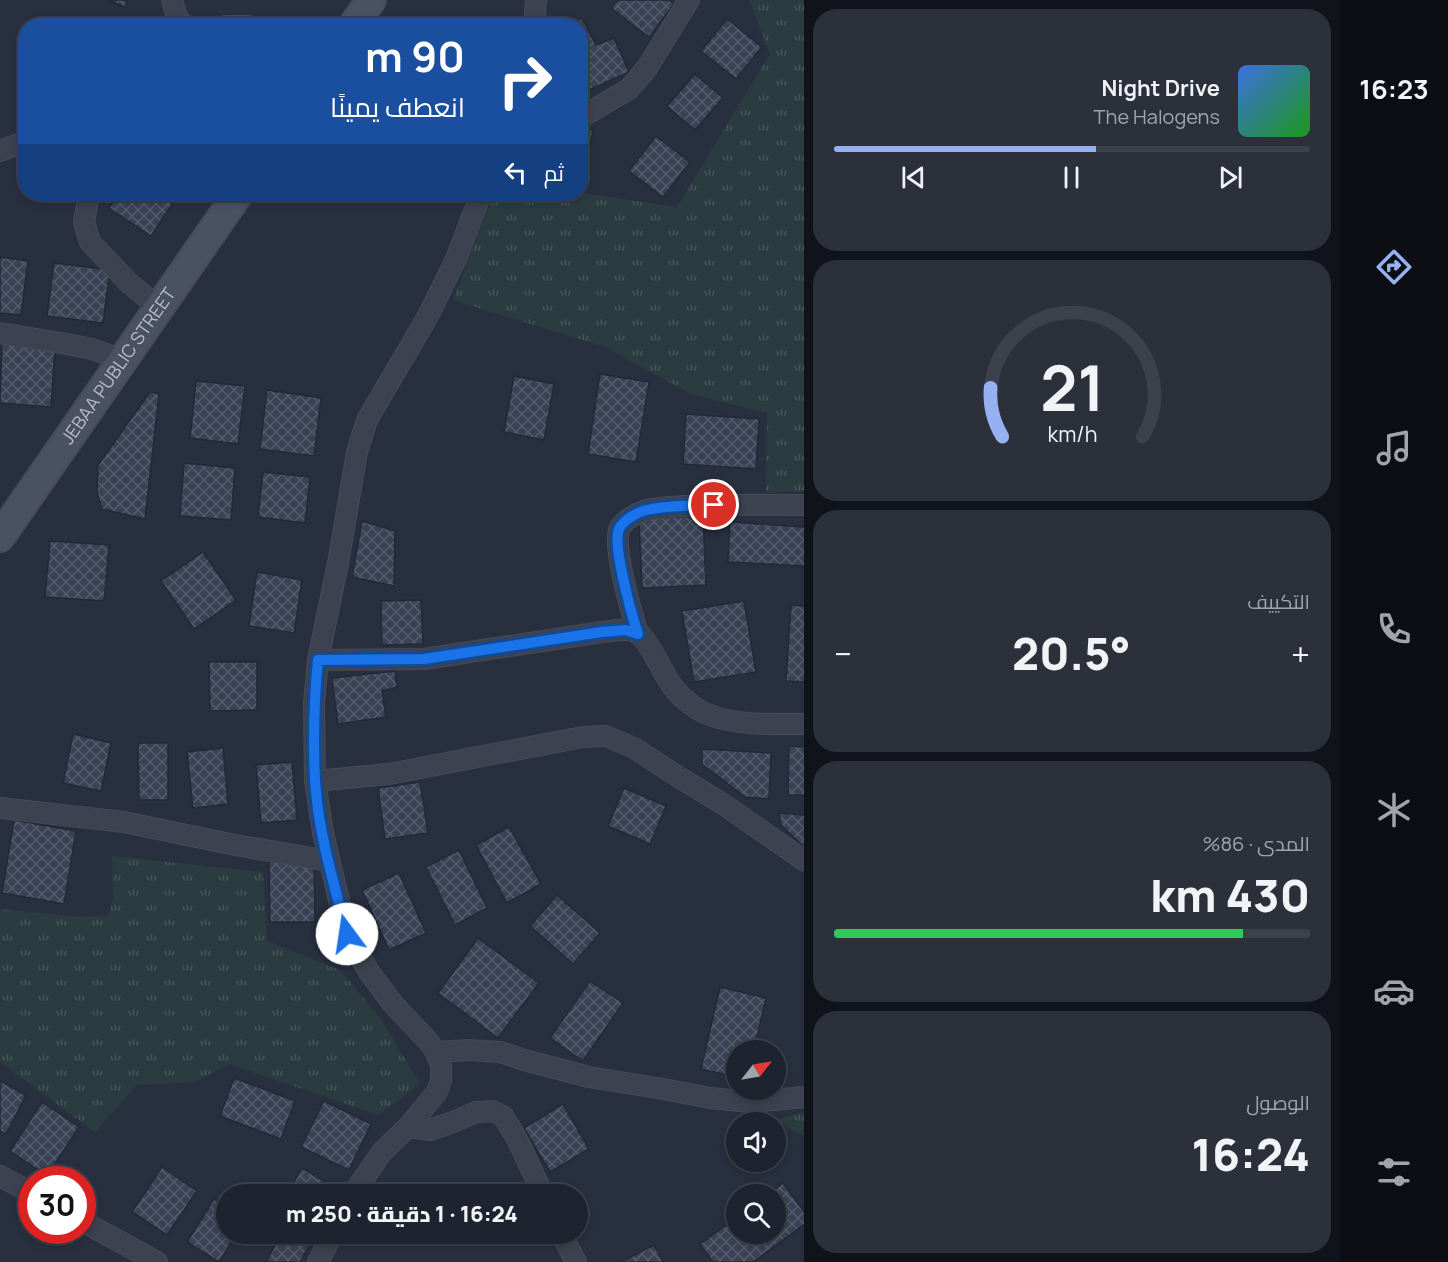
<!DOCTYPE html>
<html lang="ar">
<head>
<meta charset="utf-8">
<style>
  :root { --surface:#1e242f; --page:#2b303b; --text:#f1f3f6; --muted:#a1a4aa; --line:#3c414b; --accent:#95b1f1 }
  body { margin:0; font-family:Manrope,Cairo,sans-serif; background:var(--page); color:var(--text); direction:rtl; height:100vh; display:flex; flex-direction:column; font-size:22px; white-space:nowrap }
  * { box-sizing:border-box; margin:0 }
  p { font-size:20px; color:var(--muted) }
  .icon { flex:none; width:33px; height:33px; fill:none; stroke:currentColor; stroke-width:2; stroke-linecap:round; stroke-linejoin:round }
  .map { position:relative; flex:1; overflow:hidden; direction:ltr }
  .details { display:flex; flex-direction:column; gap:9px; padding:9px; background:#10141a; width:536px }
  .details>* { flex:none }
  .top-card { position:absolute; left:18px; top:18px; width:570px; height:183px; border-radius:24px; box-shadow:0 3px 9px #0003,0 0 0 2px var(--line); direction:rtl; background:#1a4fa0; color:#fff; overflow:hidden }
  .needle { width:39px; rotate:59deg }
  .buttons { position:absolute; left:726px; top:1040px; display:grid; gap:12px }
  .buttons a { display:grid; place-items:center; width:60px; height:60px; border-radius:50%; background:var(--surface); box-shadow:0 3px 9px #0003,0 0 0 2px var(--line); font-size:30px }
  .speed { position:absolute; left:18px; top:1166px; display:flex; gap:12px; font-size:30px; font-weight:700; text-align:center }
  .speed>* { display:grid; place-content:center; width:78px; height:78px; border-radius:50%; background:var(--surface); box-shadow:0 3px 9px #0003,0 0 0 2px var(--line); line-height:1 }
  .speed .limit { border:9px solid #d22; background:#fff; color:#111 }
  .pin { position:absolute; display:grid; place-items:center; width:51px; height:51px; color:#fff; margin:-26px; border:3px solid #fff; border-radius:50%; box-shadow:0 2px 6px #0007 }
  .me { position:absolute; width:66px; margin:-33px; rotate:346deg; stroke-linejoin:round; filter:drop-shadow(0 0 4px #0008) }
  .turn { display:flex; align-items:center; gap:21px; height:126px; padding:0 24px; font-size:27px }
  .turn .icon { width:78px; height:78px; stroke-width:2.5 }
  .turn b { display:block; font-size:42px; line-height:51px }
  .then { display:flex; align-items:center; height:57px; padding:0 24px; background:#0003; gap:12px; font-size:22px }
  .big { font-size:45px; font-weight:800; line-height:1.1 }
  .details .widget { flex:1; display:flex; flex-direction:column; justify-content:center; gap:9px; min-width:0; padding:0 21px; border-radius:24px; background:var(--page) }
  .details .dial { align-items:center; gap:0 }
  .dial svg { height:156px; overflow:visible; fill:none; stroke:var(--line); stroke-width:7; stroke-linecap:round; text-anchor:middle }
  .dial text { fill:var(--text); stroke:none }
  .song { display:flex; align-items:center; gap:18px }
  .cover { width:72px; height:72px; border-radius:9px; background:linear-gradient(135deg,hsl(220 70% 55%),hsl(120 70% 35%)) }
  .played { height:6px; border-radius:3px; background:linear-gradient(90deg,var(--accent) 55%,var(--line) 55%) }
  .keys { display:flex; justify-content:space-around; direction:ltr }
  .heat { display:flex; justify-content:space-between; align-items:center; font-size:33px; direction:ltr }
  .charge { height:9px; border-radius:4px; background:linear-gradient(90deg,#34c759 86%,var(--line) 0) }
  .trip { position:absolute; left:216px; top:1184px; width:372px; height:60px; border-radius:30px; background:var(--surface); box-shadow:0 3px 9px #0003,0 0 0 2px var(--line); font-weight:800; line-height:60px; text-align:center; direction:rtl }
  main { display:flex; flex:1; min-height:0 }
  .tabs { display:flex; flex-direction:column; width:108px; justify-content:space-around; align-items:center; background:#0c0e13; color:var(--muted) }
  .tabs .icon { width:42px; height:42px }
  .tabs .selected { color:var(--accent) }
  .tabs b { font-size:27px; color:var(--text) }
  .map>svg:first-child { display:block }
  .grass { fill:url(#grass-tufts) }
  .building { fill:url(#building-cross-hatch); stroke:#222937; stroke-width:1.5 }
  .lines { fill:none; stroke-linecap:round; stroke-linejoin:round }
  .minor-casing { stroke:#454b59; stroke-width:22 }
  .secondary-casing { stroke:#454b59; stroke-width:32 }
  .minor { stroke:#3c424f; stroke-width:20 }
  .secondary { stroke:#4a5162; stroke-width:28 }
  .route-casing { stroke:#114b97; stroke-width:15 }
  .route { stroke:#1a73e8; stroke-width:10 }
  .labels { text-anchor:middle; stroke-width:6; stroke-linejoin:round; paint-order:stroke }
  .street-label { font-size:18px; fill:#b8bdca; stroke:#202735 }
</style>
</head>
<body>
<main>
<nav class="tabs">
<b>16:23</b>
<svg class="icon selected" aria-label="directions" viewBox="0 0 24 24"><path d="M12 3l9 9-9 9-9-9zM9 14v-3h6M13 9l2 2-2 2"/></svg>
<svg class="icon" aria-label="music" viewBox="0 0 24 24"><path d="M9 18V5l10-2v13"/><circle cx="6" cy="18" r="3"/><circle cx="16" cy="16" r="3"/></svg>
<svg class="icon" aria-label="phone" viewBox="0 0 24 24"><path d="M5 4h4l2 5-3 2q2 4 5 5l2-3 5 2v4C11 20 4 13 5 4z"/></svg>
<svg class="icon" aria-label="climate" viewBox="0 0 24 24"><path d="M12 3v18M4 7l16 10M4 17L20 7"/></svg>
<svg class="icon" aria-label="car" viewBox="0 0 24 24"><path d="M5 17H2v-5l4-1 3-4h7l3 4 3 1v5h-3M9 17h6M6 11h13"/><circle cx="7" cy="17" r="2"/><circle cx="17" cy="17" r="2"/></svg>
<svg class="icon" aria-label="filters" viewBox="0 0 24 24"><path d="M4 7h16M4 17h16"/><circle cx="9" cy="7" r="2"/><circle cx="15" cy="17" r="2"/></svg>
</nav>
<section class="details">
<div class="widget">
<div class="song"><i class="cover"></i><div><b>Night Drive</b><p>The Halogens</p></div></div>
<div class="played"></div>
<div class="keys"><svg class="icon" aria-label="previous" viewBox="0 0 24 24"><path d="M18 5L8 12l10 7zM5 5v14"/></svg><svg class="icon" aria-label="pause" viewBox="0 0 24 24"><path d="M8 5v14M16 5v14"/></svg><svg class="icon" aria-label="next" viewBox="0 0 24 24"><path d="M6 5l10 7-10 7zM19 5v14"/></svg></div>
</div>
<div class="widget dial"><svg viewBox="0 0 100 80">
<path d="M14 69A42 42 0 1 1 86 69"/>
<path d="M14 69A42 42 0 0 1 8 44" stroke="#95b1f1"/>
<text x="50" y="56" font-size="32" font-weight="700">21</text>
<text x="50" y="72" font-size="11">km/h</text>
</svg></div>
<div class="widget"><p>التكييف</p>
<div class="heat"><a>−</a><b class="big">20.5°</b><a>+</a></div>
</div>
<div class="widget"><p>المدى · 86%</p><b class="big">430 km</b><div class="charge"></div></div>
<div class="widget"><p>الوصول</p><b class="big">16:24</b></div>
</section>
<div class="map">
<svg width="805" height="1262" viewBox="0 0 805 1262">
  <defs>
    <pattern id="grass-tufts" width="24" height="20" patternUnits="userSpaceOnUse" patternTransform="scale(1.5)"><rect width="24" height="20" fill="#2a3c40"/><path d="M3 7l-1-3M5 7V3M7 7l1-3M15 17l-1-3M17 17v-4M19 17l1-3" fill="none" stroke="#47565a"/></pattern>
    <pattern id="building-cross-hatch" width="8" height="8" patternUnits="userSpaceOnUse" patternTransform="scale(1.5)"><rect width="8" height="8" fill="#3a4355"/><path d="M0 0l8 8M0 8l8-8" fill="none" stroke="#545c6c"/></pattern>
  </defs>
  <rect width="100%" height="100%" fill="#28303f"/>
  <g class="grass">
    <polygon points="749,0 804,0 804,491 766,493 767,413 691,394 605,347 453,300 494,194 581,193 677,207 770,54"/>
    <polygon points="112,856 263,872 267,941 340,970 381,1019 420,1084 379,1115 229,1064 194,1082 137,1085 95,1132 0,1062 0,909 80,917 108,916 113,900"/>
    <polygon points="804,1112 804,1136 775,1120"/>
  </g>
  <g class="building">
    <polygon points="108,0 127,0 125,7"/>
    <polygon points="618,0 669,0 674,4 649,37 611,8"/>
    <polygon points="582,18 596,45 614,38 629,72 580,94 580,26 566,26"/>
    <polygon points="727,19 762,47 736,79 701,51"/>
    <polygon points="695,74 723,98 695,130 667,106"/>
    <polygon points="590,129 593,130 583,183 580,182 580,131"/>
    <polygon points="656,136 690,162 663,197 629,171"/>
    <polygon points="118,194 179,194 151,236 109,208"/>
    <polygon points="0,257 28,261 21,315 0,313"/>
    <polygon points="54,263 110,270 103,323 47,316"/>
    <polygon points="2,344 55,348 51,407 0,403"/>
    <polygon points="600,374 649,382 636,462 588,454"/>
    <polygon points="514,376 554,384 544,440 504,432"/>
    <polygon points="196,381 245,386 238,444 190,438"/>
    <polygon points="267,390 321,398 314,456 260,449"/>
    <polygon points="150,392 159,394 145,519 102,509 97,492 98,465"/>
    <polygon points="686,414 759,419 756,469 683,464"/>
    <polygon points="184,463 235,468 231,520 180,516"/>
    <polygon points="263,472 310,477 305,523 258,517"/>
    <polygon points="703,516 706,585 642,588 639,519"/>
    <polygon points="362,521 395,531 394,586 352,577"/>
    <polygon points="730,522 805,527 805,566 728,562"/>
    <polygon points="50,541 109,545 104,601 45,597"/>
    <polygon points="203,552 236,600 194,629 161,581"/>
    <polygon points="257,572 302,580 294,633 249,626"/>
    <polygon points="421,600 423,644 382,645 381,601"/>
    <polygon points="744,601 756,672 694,682 682,611"/>
    <polygon points="791,605 805,606 805,682 786,681"/>
    <polygon points="209,662 257,662 257,710 210,711"/>
    <polygon points="395,671 397,687 382,691 386,717 338,724 332,678"/>
    <polygon points="73,734 111,743 101,791 63,783"/>
    <polygon points="138,743 168,743 168,800 139,800"/>
    <polygon points="789,746 805,747 805,795 788,795"/>
    <polygon points="223,748 228,804 193,808 187,752"/>
    <polygon points="702,749 771,753 769,799 745,797 702,764"/>
    <polygon points="292,762 297,820 261,823 256,765"/>
    <polygon points="420,782 428,833 385,839 378,788"/>
    <polygon points="624,788 666,806 650,844 608,826"/>
    <polygon points="780,813 805,815 805,848 780,824"/>
    <polygon points="14,820 76,831 64,904 2,893"/>
    <polygon points="509,827 541,884 507,903 476,845"/>
    <polygon points="459,850 487,908 455,925 426,867"/>
    <polygon points="314,861 315,922 270,922 269,862"/>
    <polygon points="399,873 426,933 389,950 362,890"/>
    <polygon points="557,895 600,933 573,964 530,926"/>
    <polygon points="478,938 539,983 498,1038 438,993"/>
    <polygon points="590,981 623,1003 583,1061 550,1038"/>
    <polygon points="720,987 766,998 754,1050 736,1050 736,1077 701,1069"/>
    <polygon points="234,1078 295,1101 281,1139 220,1116"/>
    <polygon points="0,1081 26,1095 6,1134 0,1131"/>
    <polygon points="324,1101 371,1124 349,1170 301,1147"/>
    <polygon points="42,1102 79,1127 47,1176 10,1151"/>
    <polygon points="563,1104 589,1149 550,1172 524,1128"/>
    <polygon points="162,1167 197,1191 167,1235 132,1212"/>
    <polygon points="302,1168 341,1191 339,1194 287,1194"/>
    <polygon points="783,1183 805,1213 805,1224 753,1262 713,1262 700,1244 736,1218 736,1233 776,1233 776,1194 769,1194"/>
    <polygon points="214,1199 226,1207 226,1233 237,1233 219,1262 187,1242"/>
    <polygon points="282,1233 307,1233 314,1237 300,1262 266,1262"/>
    <polygon points="654,1245 663,1262 621,1262"/>
  </g>
  <g class="lines">
    <g class="minor-casing">
      <g id="minor">
        <polyline points="172,0 176,14 181,24 188,26"/>
        <polyline points="226,26 249,26"/>
        <polyline points="534,26 536,0"/>
        <polyline points="580,118 629,89 647,68 689,0"/>
        <polyline points="0,151 26,141"/>
        <polyline points="89,194 84,222 90,242 128,282 159,308"/>
        <polyline points="0,333 67,344 92,349 123,360"/>
        <path d="M638,634C632,614 613,548 619,530C622,521 635,514 644,511C657,507 671,507 685,506C725,504 765,505 805,505"/>
        <path d="M318,660L424,659L602,632C613,631 628,627 638,633C650,641 663,675 673,687C678,694 686,701 693,706C721,727 771,724 805,724"/>
        <polyline points="315,781 389,774 583,737 606,736 634,748 677,776 723,804 805,861"/>
        <polyline points="0,808 124,822 235,845 329,861"/>
        <polyline points="436,1052 469,1050 500,1052 528,1061 589,1077 663,1089 710,1098 750,1102 805,1097"/>
        <polyline points="408,1127 430,1130 456,1121 476,1112 492,1111 503,1116 516,1137 543,1194"/>
        <polyline points="0,1176 32,1193"/>
        <polyline points="353,1194 382,1152 408,1127 437,1092 441,1080 441,1065 436,1052 427,1040 394,1005 369,972 347,934 323,833 315,781 314,702 318,660 338,563 357,452 367,420 428,316 456,259 481,194"/>
        <polyline points="82,1221 157,1262"/>
        <polyline points="561,1233 576,1262"/>
        <polyline points="318,1262 333,1233"/>
      </g>
    </g>
    <g class="secondary-casing">
      <g id="secondary">
        <polyline points="353,26 371,0"/>
        <path id="s1" d="M0,537L238,194"/>
      </g>
    </g>
    <use href="#minor" class="minor"/>
    <use href="#secondary" class="secondary"/>
  </g>
  <g class="lines">
    <g class="route-casing">
      <path id="route" d="M347,934C334,884 318,832 315,780C313,740 314,700 318,660L424,659L602,632L626,630L638,634C632,616 612,545 619,529C622,522 633,515 640,512C657,505 694,506 714,505"/>
    </g>
    <use href="#route" class="route"/>
  </g>
  <g class="labels">
    <g class="street-label">
      <text dy="6" stroke="none"><textPath href="#s1" startOffset="208">JEBAA PUBLIC STREET</textPath></text>
    </g>
  </g>
</svg>
<div class="buttons">
<a><svg class="needle" viewBox="-14 -14 28 28"><path d="M0-13l5 13h-10z" fill="#e53935"/><path d="M0 13l5-13h-10z" fill="#a1a4aa"/></svg></a>
<a><svg class="icon" aria-label="sound" viewBox="0 0 24 24"><path d="M4 9h4l5-4v14l-5-4H4zM17 9q2 3 0 6"/></svg></a>
<a><svg class="icon" aria-label="search" viewBox="0 0 24 24"><circle cx="10" cy="10" r="6"/><path d="M15 15l6 6"/></svg></a>
</div>
<div class="speed"><div class="limit">30</div></div>
<div class="pin" style="left:714px;top:505px;background:#d93025"><svg class="icon" aria-label="arrive" viewBox="0 0 24 24"><path d="M6 21V4h12l-3 4 3 4H6"/></svg></div>
<svg class="me" style="left:347px;top:934px" viewBox="-20 -20 40 40"><circle r="19" fill="#fff"/><path d="M0-13L10 11 0 6-10 11z" fill="#1a73e8"/></svg>
<div class="trip">16:24 · 1 دقيقة · 250 m</div>
<div class="top-card">
<div class="turn"><svg class="icon" aria-label="right" viewBox="0 0 24 24"><path d="M7 20v-9h11M14 6l5 5-5 5"/></svg><div><b>90 m</b>انعطف يمينًا</div></div>
<div class="then">ثم<svg class="icon" aria-label="left" viewBox="0 0 24 24"><path d="M17 20v-9H6M10 6l-5 5 5 5"/></svg></div>
</div>
</div>
</main>
</body>
</html>
